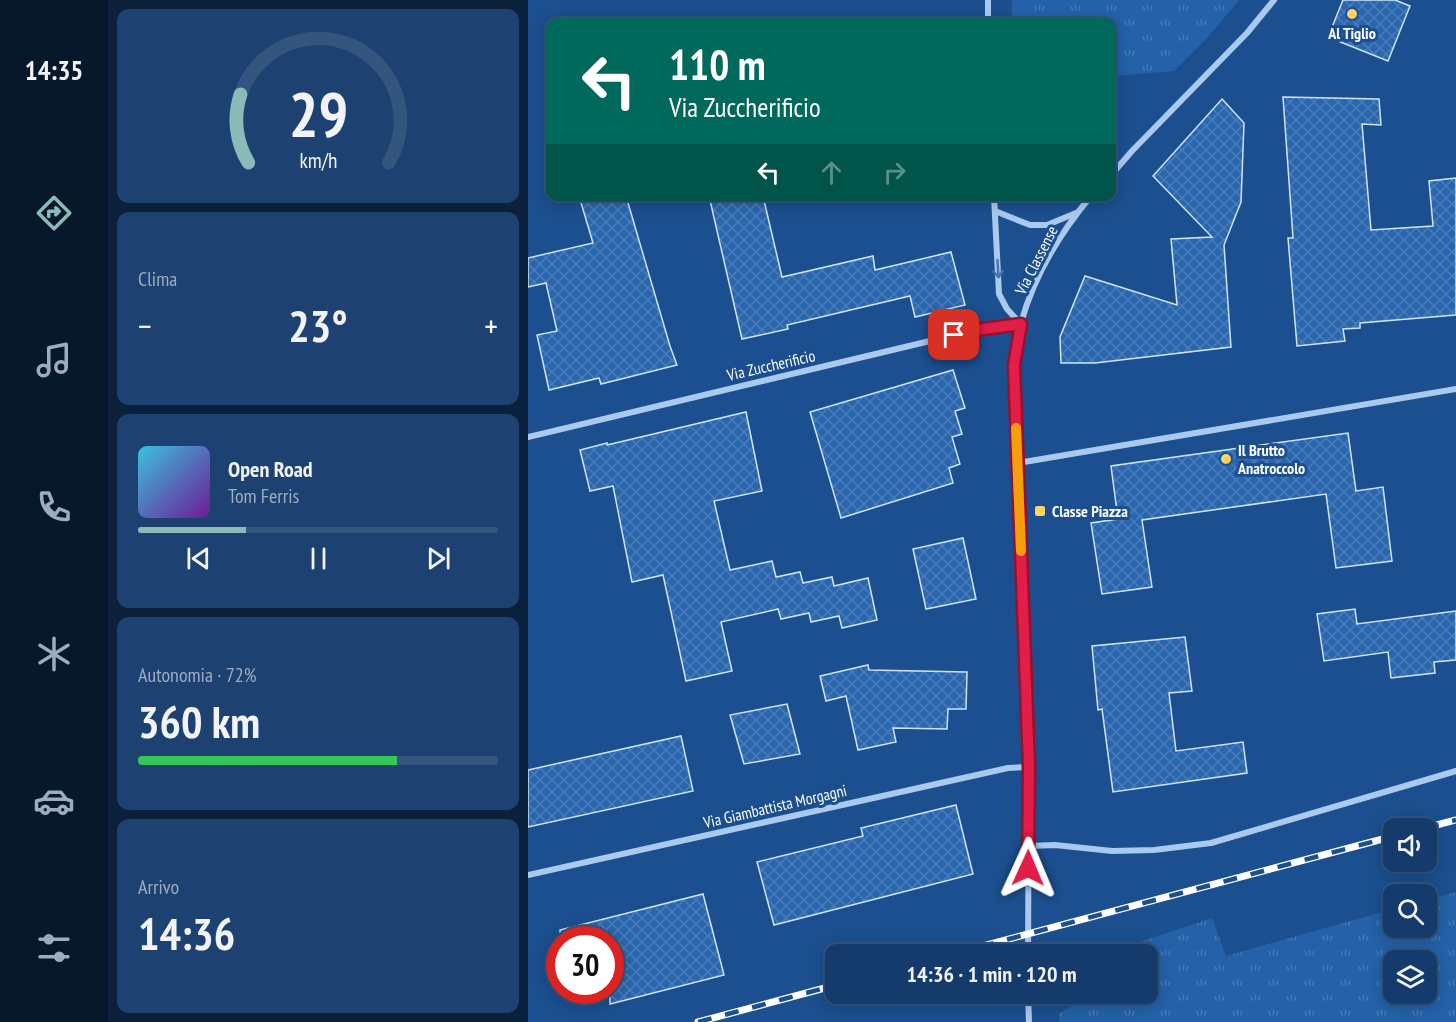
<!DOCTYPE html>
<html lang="it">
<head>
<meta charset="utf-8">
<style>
  :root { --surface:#143b6b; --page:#1d4271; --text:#f1f3f6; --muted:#9dadc1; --line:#33557e; --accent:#8bbbb9 }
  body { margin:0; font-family:"PT Sans Narrow",sans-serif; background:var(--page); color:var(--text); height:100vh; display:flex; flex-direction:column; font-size:22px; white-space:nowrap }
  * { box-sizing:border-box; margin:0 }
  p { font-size:20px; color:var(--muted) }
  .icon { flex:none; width:33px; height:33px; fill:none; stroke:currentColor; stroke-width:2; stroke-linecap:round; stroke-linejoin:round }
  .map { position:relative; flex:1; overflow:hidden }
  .panel { display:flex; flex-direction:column; gap:9px; padding:9px; background:#0b203b; width:420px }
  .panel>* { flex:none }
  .banner { position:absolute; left:18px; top:18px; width:570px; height:183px; border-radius:12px; box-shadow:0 3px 15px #0003,0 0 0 2px var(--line); background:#00695c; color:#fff; overflow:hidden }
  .controls { position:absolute; left:855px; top:818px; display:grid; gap:12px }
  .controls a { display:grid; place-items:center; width:54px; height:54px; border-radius:12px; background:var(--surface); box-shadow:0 3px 15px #0003,0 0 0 2px var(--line); font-size:30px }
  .speed { position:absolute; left:18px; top:926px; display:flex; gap:12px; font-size:30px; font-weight:700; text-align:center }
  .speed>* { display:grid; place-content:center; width:78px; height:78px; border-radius:50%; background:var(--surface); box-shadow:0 3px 15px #0003,0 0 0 2px var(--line); line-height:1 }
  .speed .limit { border:9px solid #d22; background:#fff; color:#111 }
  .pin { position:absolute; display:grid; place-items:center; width:51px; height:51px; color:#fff; margin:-26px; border-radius:12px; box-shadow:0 3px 9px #0006 }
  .me { position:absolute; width:66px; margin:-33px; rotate:1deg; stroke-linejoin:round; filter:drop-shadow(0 0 4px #0008) }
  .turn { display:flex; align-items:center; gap:21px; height:126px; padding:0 24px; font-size:27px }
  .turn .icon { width:78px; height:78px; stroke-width:2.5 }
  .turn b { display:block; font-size:42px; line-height:51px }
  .lanes { display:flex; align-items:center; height:57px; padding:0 24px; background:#0003; justify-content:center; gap:30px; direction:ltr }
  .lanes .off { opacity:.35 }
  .big { font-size:45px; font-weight:700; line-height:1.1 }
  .panel .tile { flex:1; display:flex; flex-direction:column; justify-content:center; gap:9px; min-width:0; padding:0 21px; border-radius:12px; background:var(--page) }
  .panel .dial { align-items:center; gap:0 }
  .dial svg { height:156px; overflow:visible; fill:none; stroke:var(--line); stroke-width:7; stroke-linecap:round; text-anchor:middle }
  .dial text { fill:var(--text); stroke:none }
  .song { display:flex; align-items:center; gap:18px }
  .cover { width:72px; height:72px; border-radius:9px; background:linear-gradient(135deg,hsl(190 70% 55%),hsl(280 70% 35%)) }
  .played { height:6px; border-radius:3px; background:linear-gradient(90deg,var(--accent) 30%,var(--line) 30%) }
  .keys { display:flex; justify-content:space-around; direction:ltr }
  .heat { display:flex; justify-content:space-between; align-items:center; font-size:33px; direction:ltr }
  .charge { height:9px; border-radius:4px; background:linear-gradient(90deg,#34c759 72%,var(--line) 0) }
  .trip { position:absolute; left:297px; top:944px; width:333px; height:60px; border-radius:12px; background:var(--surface); box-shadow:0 3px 15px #0003,0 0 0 2px var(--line); font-weight:700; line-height:60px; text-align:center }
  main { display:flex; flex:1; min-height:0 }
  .dock { display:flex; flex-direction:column; width:108px; justify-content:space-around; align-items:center; background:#08182b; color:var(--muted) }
  .dock .icon { width:42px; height:42px }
  .dock .current { color:var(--accent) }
  .dock b { font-size:27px; color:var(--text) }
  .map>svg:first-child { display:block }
  .park { fill:url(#park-tufts); fill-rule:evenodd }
  .building { fill:url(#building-cross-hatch); stroke:#cfe3fa; stroke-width:1.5 }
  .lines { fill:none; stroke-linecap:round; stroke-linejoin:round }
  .street { stroke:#a9c9ee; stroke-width:6 }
  .rail-casing { stroke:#fff; stroke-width:7 }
  .rail { stroke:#1b4f8f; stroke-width:4.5; stroke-dasharray:14; stroke-linecap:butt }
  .oneway { stroke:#4674ac }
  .route-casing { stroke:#92132f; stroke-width:15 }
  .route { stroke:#e11d48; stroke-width:10 }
  .slow { stroke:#f59e0b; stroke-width:10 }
  .poi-dot { fill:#ffd166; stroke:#1b4f8f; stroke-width:2 }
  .labels { text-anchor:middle; stroke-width:6; stroke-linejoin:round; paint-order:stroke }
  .poi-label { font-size:16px; font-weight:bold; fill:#fff; stroke:#1b4f8f; text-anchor:start }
  .street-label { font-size:16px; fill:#fff; stroke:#1b4f8f }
</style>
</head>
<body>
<main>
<nav class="dock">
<b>14:35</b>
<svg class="icon current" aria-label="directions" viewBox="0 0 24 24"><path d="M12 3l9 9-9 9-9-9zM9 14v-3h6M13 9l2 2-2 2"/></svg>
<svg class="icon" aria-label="music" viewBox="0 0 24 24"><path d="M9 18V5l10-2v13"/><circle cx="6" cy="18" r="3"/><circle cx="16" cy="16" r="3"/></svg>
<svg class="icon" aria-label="phone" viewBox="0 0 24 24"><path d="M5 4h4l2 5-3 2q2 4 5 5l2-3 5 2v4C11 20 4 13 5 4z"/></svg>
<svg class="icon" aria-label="climate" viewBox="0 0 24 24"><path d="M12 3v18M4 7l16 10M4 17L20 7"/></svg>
<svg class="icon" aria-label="car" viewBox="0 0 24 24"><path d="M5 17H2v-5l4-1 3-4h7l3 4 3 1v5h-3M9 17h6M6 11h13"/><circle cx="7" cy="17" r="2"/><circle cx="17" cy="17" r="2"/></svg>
<svg class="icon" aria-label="filters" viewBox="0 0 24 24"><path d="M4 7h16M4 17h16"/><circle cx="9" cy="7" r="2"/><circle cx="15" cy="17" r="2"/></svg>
</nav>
<section class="panel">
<div class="tile dial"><svg viewBox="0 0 100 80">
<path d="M14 69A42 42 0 1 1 86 69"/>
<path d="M14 69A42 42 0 0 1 10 34" stroke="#8bbbb9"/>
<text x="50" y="56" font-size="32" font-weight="700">29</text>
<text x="50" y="72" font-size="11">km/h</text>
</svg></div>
<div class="tile"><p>Clima</p>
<div class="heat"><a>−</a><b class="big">23°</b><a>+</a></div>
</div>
<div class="tile">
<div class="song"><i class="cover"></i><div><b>Open Road</b><p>Tom Ferris</p></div></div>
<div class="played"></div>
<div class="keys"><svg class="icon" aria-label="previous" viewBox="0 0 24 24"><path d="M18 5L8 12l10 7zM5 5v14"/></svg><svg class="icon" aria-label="pause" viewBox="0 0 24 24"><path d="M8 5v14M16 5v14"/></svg><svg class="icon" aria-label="next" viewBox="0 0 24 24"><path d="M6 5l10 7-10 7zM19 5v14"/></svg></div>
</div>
<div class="tile"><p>Autonomia · 72%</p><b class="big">360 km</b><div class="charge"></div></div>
<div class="tile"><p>Arrivo</p><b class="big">14:36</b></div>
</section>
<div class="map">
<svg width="928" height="1022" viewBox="0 0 928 1022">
  <defs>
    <pattern id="park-tufts" width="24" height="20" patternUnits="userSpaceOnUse" patternTransform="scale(1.5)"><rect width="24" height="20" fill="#2461a8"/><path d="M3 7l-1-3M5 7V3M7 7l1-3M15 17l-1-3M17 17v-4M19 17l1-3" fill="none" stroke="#4579b5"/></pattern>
    <pattern id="building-cross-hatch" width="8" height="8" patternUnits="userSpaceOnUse" patternTransform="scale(1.5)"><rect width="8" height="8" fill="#2a66ad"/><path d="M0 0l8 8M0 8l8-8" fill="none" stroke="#4a7db9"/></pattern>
  </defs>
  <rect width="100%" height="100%" fill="#1b4f8f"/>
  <g class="park">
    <polygon points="484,0 711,0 680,37 646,71 584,76 584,22 484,22"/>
    <path d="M928,892V1022H531V1014L565,993H620V954H576L684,918L698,956L865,909L866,927H898L899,900ZM866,960H898V993H866Z"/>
  </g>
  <g class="building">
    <polygon points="815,0 867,0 882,6 860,61 800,37"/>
    <polygon points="755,97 851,99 853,125 834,124 843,230 905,226 901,181 928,178 928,315 832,323 832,328 815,329 817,341 769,346 760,238 765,238"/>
    <polygon points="694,99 716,123 713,202 696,245 703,347 567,363 533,363 532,337 557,276 649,305 643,239 684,237 625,176"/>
    <polygon points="51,196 98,196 142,346 149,365 73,384 71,378 21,390 9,335 29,331 18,283 0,287 0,258 65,243"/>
    <polygon points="181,196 235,196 254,277 345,256 347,270 423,252 437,305 387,317 382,296 259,325 260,329 214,339"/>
    <polygon points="425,370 437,408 427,411 434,434 424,437 432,464 421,468 425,483 313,518 282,412"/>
    <polygon points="218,412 234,491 186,501 202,570 244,561 248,577 272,572 275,583 304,577 306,586 340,578 349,620 314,628 311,616 283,622 281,613 253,619 250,609 193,622 204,671 158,681 135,575 104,582 85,486 62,491 52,450 79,443 79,445"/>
    <polygon points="820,433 828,491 855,487 864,561 808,568 798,494 614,520 624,587 574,594 563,523 590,519 583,466"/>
    <polygon points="435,538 448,599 398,609 385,549"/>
    <polygon points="827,609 829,624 928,611 928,660 906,662 907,673 863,678 860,652 796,661 789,614"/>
    <polygon points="657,637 664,691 641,693 648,751 715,742 719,773 585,792 574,709 570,710 564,646"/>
    <polygon points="340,665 341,670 439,672 438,709 420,709 419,729 365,728 368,742 330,750 318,696 298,701 292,676"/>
    <polygon points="259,704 272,754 216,764 202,715"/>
    <polygon points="153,736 165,791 0,827 0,770"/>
    <polygon points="428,805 445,874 246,925 229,862 335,836 333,828"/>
    <polygon points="175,894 196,975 82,1004 82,939 33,939 32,930"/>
  </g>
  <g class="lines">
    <g class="street">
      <polyline points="460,0 460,22"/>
      <polyline points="584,174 604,151 719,33 746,0"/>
      <polyline points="466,196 471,294 479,309 493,324"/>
      <polyline points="467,211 502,225 519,225 548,213"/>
      <polyline points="0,437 448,330 493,324"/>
      <polyline points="490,463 928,389"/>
      <polyline points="501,846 527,845 584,851 626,850 683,843 928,771"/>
      <polyline points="0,875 480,768 501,767"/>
      <path d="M500,954L501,767L486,365C488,351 490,337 493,323C506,276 532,233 563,196"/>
      <polyline points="500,993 501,1022"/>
    </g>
    <g class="rail-casing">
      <g id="rail">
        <polyline points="897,828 928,820"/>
        <polyline points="425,954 866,836"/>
        <polyline points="170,1022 308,985"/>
      </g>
    </g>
    <use href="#rail" class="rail"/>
  </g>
  <defs><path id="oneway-shaft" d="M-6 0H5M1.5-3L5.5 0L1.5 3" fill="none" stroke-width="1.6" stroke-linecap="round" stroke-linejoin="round" transform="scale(1.5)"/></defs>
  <use class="oneway" href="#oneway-shaft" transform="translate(470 269) rotate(87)"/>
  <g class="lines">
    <g class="route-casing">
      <polyline id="route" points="426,335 448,330 493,324 486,365 501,766 500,868"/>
    </g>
    <use href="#route" class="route"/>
    <polyline class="slow" points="488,428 493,551"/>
  </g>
  <g class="poi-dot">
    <circle cx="824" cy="14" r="6"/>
    <circle cx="698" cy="459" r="6"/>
    <rect x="506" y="505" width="12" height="12" rx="3"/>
  </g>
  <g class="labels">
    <g class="poi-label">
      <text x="824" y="39" text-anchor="middle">Al Tiglio</text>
      <text x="710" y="456">Il Brutto<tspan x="710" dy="18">Anatroccolo</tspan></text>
      <text x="524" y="517">Classe Piazza</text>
    </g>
    <g class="street-label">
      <text transform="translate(508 260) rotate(-63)" y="6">Via Classense</text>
      <text transform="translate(243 365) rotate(-13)" y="6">Via Zuccherificio</text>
      <text transform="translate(247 806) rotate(-13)" y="6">Via Giambattista Morgagni</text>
    </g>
  </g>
</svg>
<div class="controls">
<a><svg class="icon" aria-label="sound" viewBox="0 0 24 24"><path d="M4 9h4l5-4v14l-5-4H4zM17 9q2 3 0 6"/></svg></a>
<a><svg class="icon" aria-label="search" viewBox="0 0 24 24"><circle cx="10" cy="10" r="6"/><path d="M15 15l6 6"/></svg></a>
<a><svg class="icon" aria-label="layers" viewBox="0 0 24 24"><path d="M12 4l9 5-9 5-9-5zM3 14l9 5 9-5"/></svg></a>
</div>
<div class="speed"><div class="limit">30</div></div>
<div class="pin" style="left:426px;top:335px;background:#d93025"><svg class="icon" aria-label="arrive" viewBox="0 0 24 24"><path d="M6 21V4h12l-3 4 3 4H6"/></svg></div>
<svg class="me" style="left:500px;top:868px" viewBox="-20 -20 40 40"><path d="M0-17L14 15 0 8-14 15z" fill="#e11d48" stroke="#fff" stroke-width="4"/></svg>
<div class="trip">14:36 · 1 min · 120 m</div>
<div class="banner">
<div class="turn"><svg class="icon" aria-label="left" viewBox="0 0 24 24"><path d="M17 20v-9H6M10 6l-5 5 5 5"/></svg><div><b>110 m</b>Via Zuccherificio</div></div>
<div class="lanes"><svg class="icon" aria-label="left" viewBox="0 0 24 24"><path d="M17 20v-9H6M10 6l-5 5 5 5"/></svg><svg class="icon off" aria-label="ahead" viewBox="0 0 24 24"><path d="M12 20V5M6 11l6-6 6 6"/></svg><svg class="icon off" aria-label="right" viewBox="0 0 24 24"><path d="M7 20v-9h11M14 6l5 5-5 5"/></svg></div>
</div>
</div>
</main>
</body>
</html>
